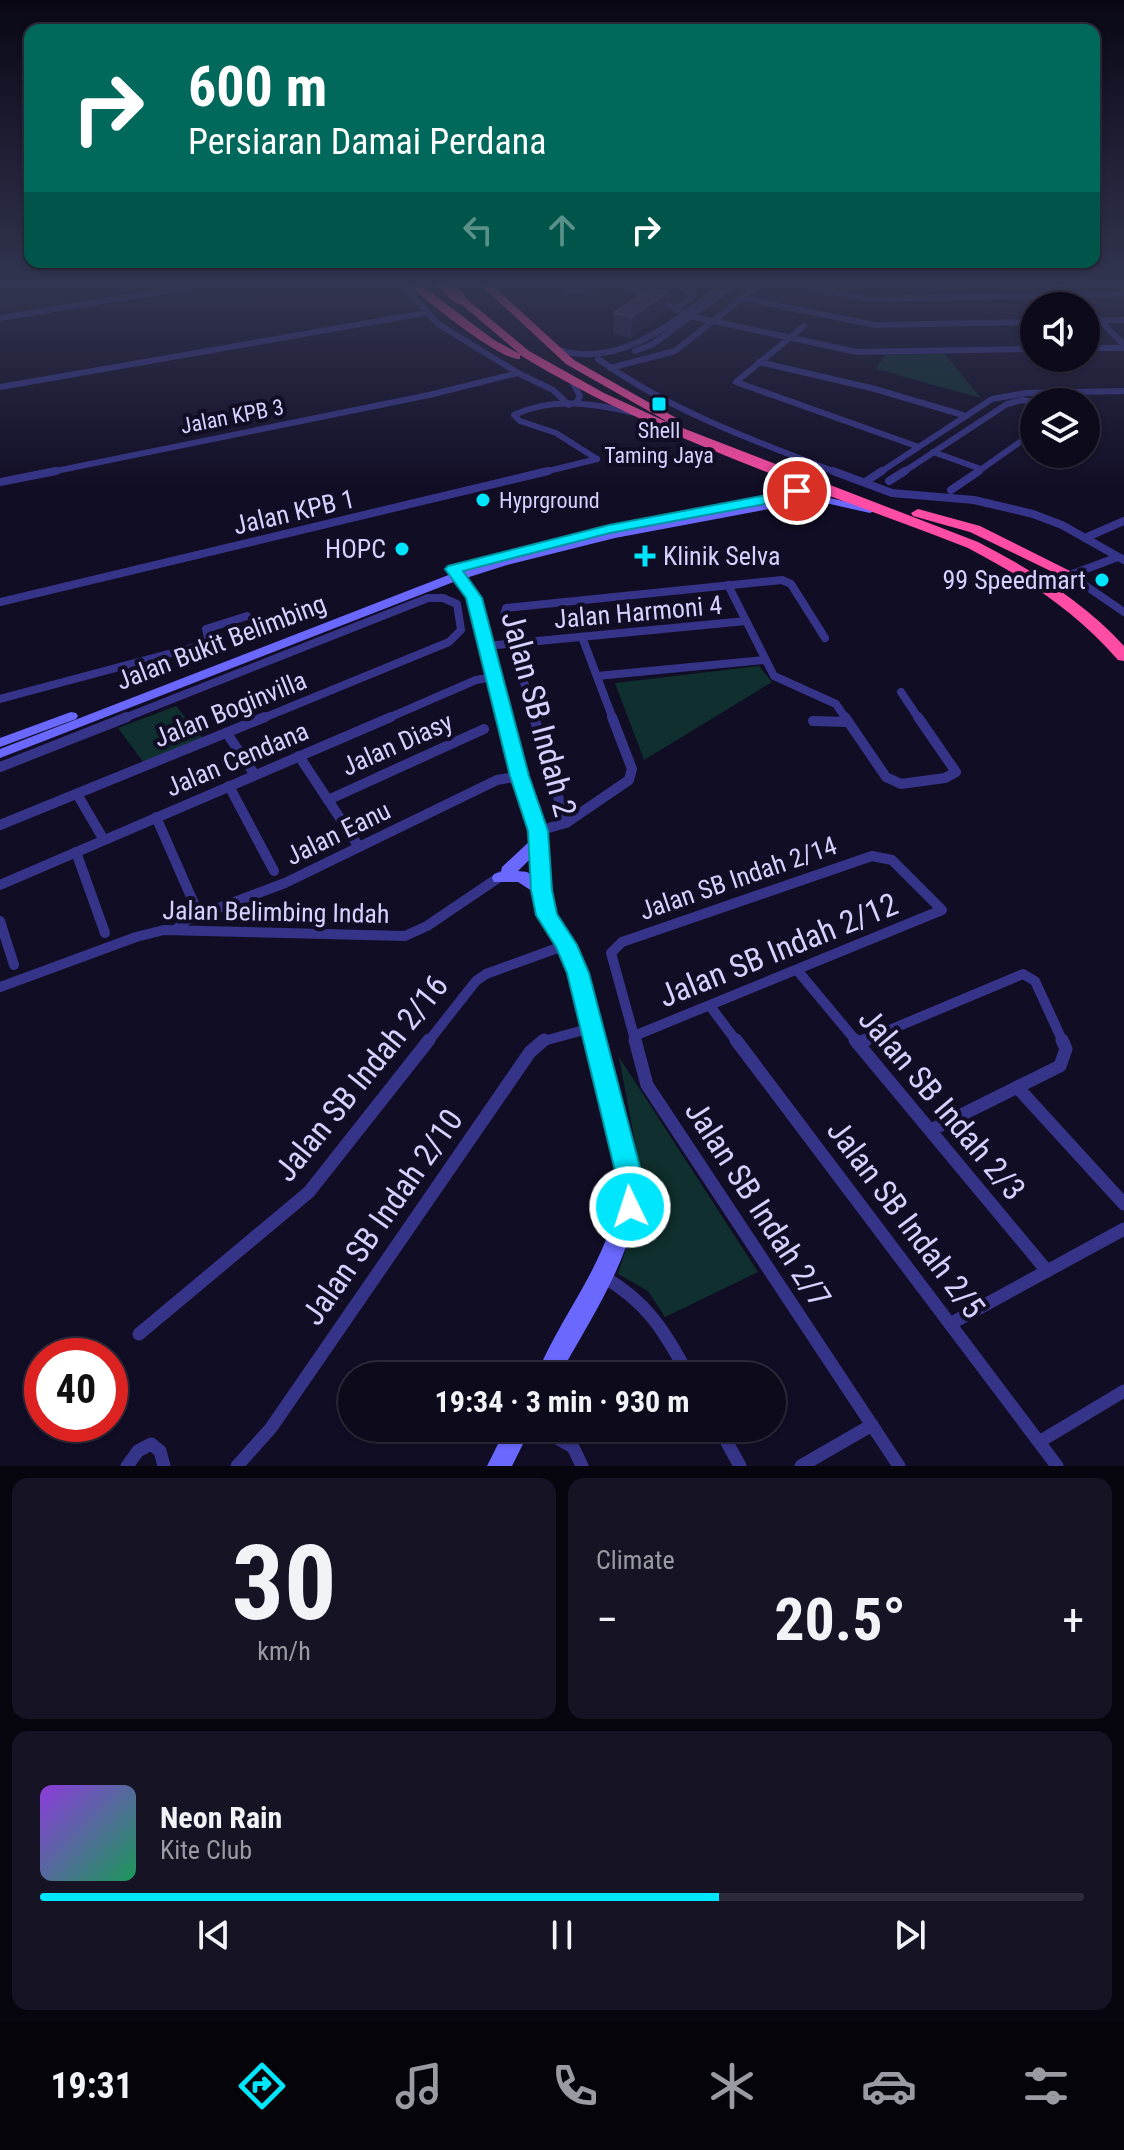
<!DOCTYPE html>
<html lang="en">
<head>
<meta charset="utf-8">
<style>
  :root { --surface:#0d0a1c; --page:#161325; --text:#f1f3f6; --muted:#9a9aa3; --line:#2d2b3b; --accent:#00e6fc }
  body { margin:0; font-family:"Roboto Condensed",sans-serif; background:var(--page); color:var(--text); height:100vh; display:flex; flex-direction:column; font-size:30px; white-space:nowrap }
  * { box-sizing:border-box; margin:0 }
  p { font-size:26px; color:var(--muted) }
  .icon { flex:none; width:44px; height:44px; fill:none; stroke:currentColor; stroke-width:2; stroke-linecap:round; stroke-linejoin:round }
  .map { position:relative; height:1466px; overflow:hidden }
  .details { display:flex; flex-direction:column; gap:12px; padding:12px; background:#07060f; flex:1 }
  .details>* { flex:none }
  .hud { position:absolute; left:24px; top:24px; width:1076px; height:244px; border-radius:16px; box-shadow:0 2px 6px #0004,0 0 0 2px var(--line); background:#00695c; color:#fff; overflow:hidden }
  .fabs { position:absolute; left:1020px; top:292px; display:grid; gap:16px }
  .fabs a { display:grid; place-items:center; width:80px; height:80px; border-radius:50%; background:var(--surface); box-shadow:0 2px 6px #0004,0 0 0 2px var(--line); font-size:40px }
  .speed { position:absolute; left:24px; top:1338px; display:flex; gap:16px; font-size:40px; font-weight:700; text-align:center }
  .speed>* { display:grid; place-content:center; width:104px; height:104px; border-radius:50%; background:var(--surface); box-shadow:0 2px 6px #0004,0 0 0 2px var(--line); line-height:1 }
  .speed .limit { border:12px solid #d22; background:#fff; color:#111 }
  .pin { position:absolute; display:grid; place-items:center; width:68px; height:68px; color:#fff; margin:-34px; border:4px solid #fff; border-radius:50%; box-shadow:0 2px 8px #0007 }
  .me { position:absolute; width:88px; margin:-44px; rotate:356deg; stroke-linejoin:round; filter:drop-shadow(0 0 6px #0008) }
  .turn { display:flex; align-items:center; gap:28px; height:168px; padding:0 32px; font-size:36px }
  .turn .icon { width:104px; height:104px; stroke-width:2.5 }
  .turn b { display:block; font-size:56px; line-height:68px }
  .lanes { display:flex; align-items:center; height:76px; padding:0 32px; background:#0003; justify-content:center; gap:40px; direction:ltr }
  .lanes .off { opacity:.35 }
  .big { font-size:60px; font-weight:700; line-height:1.1 }
  .details .widget { flex:1; display:flex; flex-direction:column; justify-content:center; gap:12px; min-width:0; padding:0 28px; border-radius:16px; background:var(--page) }
  .details .dial { align-items:center; gap:0 }
  .dial b { font-size:104px; line-height:1 }
  .song { display:flex; align-items:center; gap:24px }
  .cover { width:96px; height:96px; border-radius:12px; background:linear-gradient(135deg,hsl(270 70% 55%),hsl(150 70% 35%)) }
  .played { height:8px; border-radius:4px; background:linear-gradient(90deg,var(--accent) 65%,var(--line) 65%) }
  .keys { display:flex; justify-content:space-around; direction:ltr }
  .heat { display:flex; justify-content:space-between; align-items:center; font-size:44px; direction:ltr }
  .details .tiles { flex:1; display:grid; gap:12px; grid-template-columns:1fr 1fr }
  .widget:last-child { grid-column:span 2 }
  .trip { position:absolute; left:338px; top:1362px; width:448px; height:80px; border-radius:40px; background:var(--surface); box-shadow:0 2px 6px #0004,0 0 0 2px var(--line); font-weight:700; line-height:80px; text-align:center }
  .dock { display:flex; height:128px; justify-content:space-around; align-items:center; background:#05040b; color:var(--muted) }
  .dock .icon { width:56px; height:56px }
  .dock .active { color:var(--accent) }
  .dock b { font-size:36px; color:var(--text) }
  .map>svg:first-child { display:block }
  .green { fill:#0f302e }
  .lines { fill:none; stroke-linecap:round; stroke-linejoin:round }
  .street-far3 { stroke:#363488; stroke-width:6 }
  .street-far2 { stroke:#363488; stroke-width:8 }
  .street-far1 { stroke:#363488; stroke-width:10 }
  .street { stroke:#363488; stroke-width:13 }
  .secondary { fill:#6a68ff; fill-rule:evenodd }
  .highway { fill:#ff4ca4; fill-rule:evenodd }
  .highway-bridge { stroke:#ff4ca4; stroke-width:12 }
  .wall { fill:#2e2455 }
  .shaded-wall { fill:#1b133a }
  .building { fill:#403767; stroke:#574f7f; stroke-width:2 }
  .route { fill:#00e6fc; stroke:#0096a4; stroke-width:2 }
  .poi-dot { fill:#00e6fc; stroke:#110d25; stroke-width:3 }
  .labels { text-anchor:middle; stroke-width:8; stroke-linejoin:round; paint-order:stroke }
  .far-street-label { font-size:22px; fill:#d6d1ff; stroke:#110d25 }
  .far-poi-label { font-size:22px; fill:#d6d1ff; stroke:#110d25 }
  .street-label { font-size:26px; fill:#d6d1ff; stroke:#110d25 }
  .poi-label { font-size:26px; fill:#d6d1ff; stroke:#110d25; text-anchor:end }
  .near-street-label { font-size:32px; fill:#d6d1ff; stroke:#110d25 }
</style>
</head>
<body>
<div class="map">
<svg width="1124" height="1466" viewBox="0 0 1124 1466">
  <rect width="100%" height="100%" fill="#110d25"/>
  <g class="green">
    <polygon points="945,354 981,398 876,369 885,355"/>
    <polygon points="759,666 772,682 644,760 615,683"/>
    <polygon points="176,706 204,740 144,763 118,728"/>
    <polygon points="619,1057 758,1272 665,1317 648,1291 618,1274 644,1191"/>
  </g>
  <g class="lines">
    <g class="street-far3">
      <polyline points="402,284 438,324 518,373 553,390 569,405"/>
      <polyline points="621,284 694,317 857,352 1034,349"/>
      <polyline points="673,284 694,295 676,310"/>
      <polyline points="797,284 868,299 1124,294"/>
      <polyline points="742,298 875,325 1034,322"/>
      <polyline points="1086,306 1124,345"/>
      <polyline points="0,318 207,284"/>
      <polyline points="1086,321 1124,320"/>
      <polyline points="804,326 736,382 916,446"/>
      <polyline points="1086,348 1124,348"/>
      <path d="M559,350C622,369 676,320 724,284"/>
      <polyline points="635,351 653,344 735,284"/>
      <path d="M598,359C671,411 754,441 838,473"/>
      <polyline points="759,362 875,389 963,415"/>
      <polyline points="610,368 675,351 760,284"/>
      <polyline points="573,383 580,396 576,403"/>
      <polyline points="0,387 425,313"/>
      <polyline points="933,452 981,469"/>
      <path d="M597,459L556,433L520,421L514,415C552,396 596,404 635,413"/>
      <polyline points="46,473 429,395 518,373"/>
      <polyline points="540,473 597,459"/>
      <polyline points="879,473 992,399 1026,393 1124,391"/>
      <polyline points="902,473 1007,404 1022,400 1036,402"/>
      <polyline points="976,473 1034,432"/>
    </g>
    <g class="street-far2">
      <polyline points="833,471 892,493 974,500 1033,514 1062,525 1124,560"/>
      <polyline points="889,481 905,471"/>
      <polyline points="0,482 56,471"/>
      <polyline points="865,482 882,471"/>
      <polyline points="951,490 979,471"/>
      <polyline points="1085,538 1124,521"/>
      <polyline points="1070,575 1124,612"/>
      <polyline points="1070,575 1118,557"/>
      <polyline points="728,585 774,676 836,704 846,719"/>
      <polyline points="0,602 548,471"/>
      <polyline points="582,637 613,719"/>
      <polyline points="486,646 746,621"/>
      <polyline points="597,676 765,660"/>
      <polyline points="901,692 919,719"/>
      <polyline points="0,699 198,646 208,638 206,629 247,616"/>
      <polyline points="122,719 428,598 443,598 457,604 461,630 449,642 261,719"/>
      <polyline points="386,719 476,680 493,677"/>
      <polyline points="535,719 504,615 506,608 782,580 791,584 825,638"/>
    </g>
    <g class="street-far1">
      <polyline points="534,717 566,823"/>
      <polyline points="845,717 886,777 901,784 945,778 956,772 918,717"/>
      <polyline points="813,721 848,722"/>
      <polyline points="228,735 255,775"/>
      <polyline points="299,756 359,847"/>
      <polyline points="0,767 127,717"/>
      <polyline points="229,786 274,871"/>
      <polyline points="77,794 104,840"/>
      <polyline points="328,800 484,729"/>
      <polyline points="156,817 199,915"/>
      <polyline points="0,825 265,717"/>
      <polyline points="538,831 566,823 629,780 632,769 612,717"/>
      <polyline points="76,852 105,933"/>
      <polygon points="872,856 892,860 942,910 634,1036 611,953 622,942"/>
      <polyline points="0,885 391,717"/>
      <polyline points="0,921 14,965"/>
      <polyline points="175,930 187,920 285,883 497,780 520,776"/>
      <polyline points="797,970 857,1042"/>
      <polyline points="0,987 136,937 164,930 405,936 427,926 501,876"/>
      <polyline points="710,1006 737,1042"/>
      <polyline points="634,1036 635,1042"/>
      <polyline points="428,1042 476,981 486,974 566,945"/>
      <polyline points="540,1042 591,1028"/>
      <polyline points="861,1042 1023,974 1035,981 1063,1042"/>
    </g>
    <g class="street">
      <polyline points="635,1040 647,1085 899,1466"/>
      <polyline points="736,1040 1057,1466"/>
      <polyline points="855,1040 1047,1271"/>
      <polyline points="859,1043 866,1040"/>
      <polyline points="1017,1087 1124,1204"/>
      <polyline points="931,1130 1060,1066 1066,1049 1062,1040"/>
      <path d="M602,1276C648,1302 664,1331 689,1376"/>
      <polyline points="950,1324 1124,1229"/>
      <polyline points="139,1334 309,1192 429,1040"/>
      <polyline points="539,1428 573,1447 582,1466"/>
      <polyline points="719,1428 740,1466"/>
      <polyline points="1039,1442 1124,1391"/>
      <polyline points="127,1466 138,1451 151,1444 160,1451 164,1466"/>
      <polyline points="237,1466 271,1428 530,1052 544,1040"/>
      <polyline points="801,1466 872,1425"/>
    </g>
    <g class="secondary">
      <path d="M830,498L874,508L876,510L870,513L830,504L785,506L615,538L507,565L466,578L480,598L527,776L546,831L552,903L585,967L640,1179C638,1250 592,1316 559,1376H536C563,1309 616,1254 620,1179L567,967L536,903L535,893L518,882H494L492,878L494,874L501,872L502,867L531,840L530,831L513,776L468,598L456,581L0,758V749L451,574L449,571L451,568H459L461,571C534,548 609,533 684,519C733,510 780,500 830,498ZM532,857L534,877L527,872L518,871Z"/>
      <polygon points="71,712 76,713 78,716 76,719 0,747 0,738"/>
      <polygon points="506,1428 531,1428 512,1466 487,1466"/>
    </g>
    <g class="highway">
      <path d="M408,284H420L494,340L520,354L454,298L463,296L529,351L604,393L667,422L978,542C1032,570 1083,601 1124,646V661L1118,660C1075,611 1025,578 968,548C817,489 659,440 520,355V359C501,361 425,300 408,284Z"/>
      <polygon points="480,284 491,284 574,360 678,419 668,422 566,364"/>
      <polygon points="918,509 980,526 1078,575 1075,578 1065,578 970,532 913,516 911,513"/>
    </g>
    <polyline class="highway-bridge" points="443,284 459,298"/>
  </g>
  <g class="wall">
    <polygon points="562,284 596,284 596,292 563,294"/>
    <polygon points="667,292 666,312 631,338 613,334 614,313"/>
  </g>
  <polygon class="shaded-wall" points="667,292 666,312 631,338 632,317"/>
  <polygon class="building" points="650,288 667,292 632,317 614,313"/>
  <linearGradient id="sky" x2="0" y2="1"><stop stop-color="#090714"/><stop offset="0.58" stop-color="#323551"/><stop offset="1" stop-color="#323551" stop-opacity="0"/></linearGradient>
  <rect width="1124" height="490" fill="url(#sky)"/>
  <polygon class="route" points="797,487 804,491 792,499 610,533 463,571 482,598 529,776 548,831 552,890 557,914 577,945 589,973 643,1179 643,1207 639,1215 630,1218 621,1215 617,1207 617,1179 567,973 556,947 536,915 531,890 528,831 510,776 466,598 445,569 448,566 609,525 783,492"/>
  <g class="poi-dot">
    <rect x="651" y="396" width="16" height="16" rx="4"/>
    <circle cx="483" cy="500" r="8"/>
    <circle cx="402" cy="549" r="8"/>
    <path d="M641 544h8v8h8v8h-8v8h-8v-8h-8v-8h8z"/>
    <circle cx="1102" cy="580" r="8"/>
  </g>
  <g class="labels">
    <g class="far-street-label">
      <text transform="translate(232 416) rotate(-11)" y="8">Jalan KPB 3</text>
    </g>
    <g class="far-poi-label">
      <text x="659" y="438">Shell<tspan x="659" dy="25">Taming Jaya</tspan></text>
      <text x="499" y="508" text-anchor="start">Hyprground</text>
    </g>
    <g class="street-label">
      <text transform="translate(294 512) rotate(-13)" y="9">Jalan KPB 1</text>
      <text transform="translate(638 612) rotate(-5)" y="9">Jalan Harmoni 4</text>
      <text transform="translate(221 642) rotate(-21)" y="9">Jalan Bukit Belimbing</text>
      <text transform="translate(230 709) rotate(-22)" y="9">Jalan Boginvilla</text>
      <text transform="translate(397 744) rotate(-24)" y="9">Jalan Diasy</text>
      <text transform="translate(237 759) rotate(-23)" y="9">Jalan Cendana</text>
      <text transform="translate(338 833) rotate(-26)" y="9">Jalan Eanu</text>
      <text transform="translate(738 878) rotate(-19)" y="9">Jalan SB Indah 2/14</text>
      <text transform="translate(276 912) rotate(1)" y="9">Jalan Belimbing Indah</text>
    </g>
    <g class="poi-label">
      <text x="386" y="558">HOPC</text>
      <text x="663" y="565" text-anchor="start">Klinik Selva</text>
      <text x="1086" y="589">99 Speedmart</text>
    </g>
    <g class="near-street-label">
      <text transform="translate(539 714) rotate(75)" y="11">Jalan SB Indah 2</text>
      <text transform="translate(778 950) rotate(-22)" y="11">Jalan SB Indah 2/12</text>
      <text transform="translate(361 1078) rotate(-51)" y="11">Jalan SB Indah 2/16</text>
      <text transform="translate(942 1104) rotate(50)" y="11">Jalan SB Indah 2/3</text>
      <text transform="translate(758 1204) rotate(57)" y="11">Jalan SB Indah 2/7</text>
      <text transform="translate(382 1217) rotate(-55)" y="11">Jalan SB Indah 2/10</text>
      <text transform="translate(906 1219) rotate(53)" y="11">Jalan SB Indah 2/5</text>
    </g>
  </g>
</svg>
<div class="fabs">
<a><svg class="icon" aria-label="sound" viewBox="0 0 24 24"><path d="M4 9h4l5-4v14l-5-4H4zM17 9q2 3 0 6"/></svg></a>
<a><svg class="icon" aria-label="layers" viewBox="0 0 24 24"><path d="M12 4l9 5-9 5-9-5zM3 14l9 5 9-5"/></svg></a>
</div>
<div class="speed"><div class="limit">40</div></div>
<div class="pin" style="left:797px;top:491px;background:#d93025"><svg class="icon" aria-label="arrive" viewBox="0 0 24 24"><path d="M6 21V4h12l-3 4 3 4H6"/></svg></div>
<svg class="me" style="left:630px;top:1207px" viewBox="-20 -20 40 40"><circle r="17" fill="#00e6fc" stroke="#fff" stroke-width="3"/><path d="M0-11L8 9 0 5-8 9z" fill="#fff"/></svg>
<div class="trip">19:34 · 3 min · 930 m</div>
<div class="hud">
<div class="turn"><svg class="icon" aria-label="right" viewBox="0 0 24 24"><path d="M7 20v-9h11M14 6l5 5-5 5"/></svg><div><b>600 m</b>Persiaran Damai Perdana</div></div>
<div class="lanes"><svg class="icon off" aria-label="left" viewBox="0 0 24 24"><path d="M17 20v-9H6M10 6l-5 5 5 5"/></svg><svg class="icon off" aria-label="ahead" viewBox="0 0 24 24"><path d="M12 20V5M6 11l6-6 6 6"/></svg><svg class="icon" aria-label="right" viewBox="0 0 24 24"><path d="M7 20v-9h11M14 6l5 5-5 5"/></svg></div>
</div>
</div>
<section class="details">
<div class="tiles">
<div class="widget dial"><b>30</b><p>km/h</p></div>
<div class="widget"><p>Climate</p>
<div class="heat"><a>−</a><b class="big">20.5°</b><a>+</a></div>
</div>
<div class="widget">
<div class="song"><i class="cover"></i><div><b>Neon Rain</b><p>Kite Club</p></div></div>
<div class="played"></div>
<div class="keys"><svg class="icon" aria-label="previous" viewBox="0 0 24 24"><path d="M18 5L8 12l10 7zM5 5v14"/></svg><svg class="icon" aria-label="pause" viewBox="0 0 24 24"><path d="M8 5v14M16 5v14"/></svg><svg class="icon" aria-label="next" viewBox="0 0 24 24"><path d="M6 5l10 7-10 7zM19 5v14"/></svg></div>
</div>
</div>
</section>
<nav class="dock">
<b>19:31</b>
<svg class="icon active" aria-label="directions" viewBox="0 0 24 24"><path d="M12 3l9 9-9 9-9-9zM9 14v-3h6M13 9l2 2-2 2"/></svg>
<svg class="icon" aria-label="music" viewBox="0 0 24 24"><path d="M9 18V5l10-2v13"/><circle cx="6" cy="18" r="3"/><circle cx="16" cy="16" r="3"/></svg>
<svg class="icon" aria-label="phone" viewBox="0 0 24 24"><path d="M5 4h4l2 5-3 2q2 4 5 5l2-3 5 2v4C11 20 4 13 5 4z"/></svg>
<svg class="icon" aria-label="climate" viewBox="0 0 24 24"><path d="M12 3v18M4 7l16 10M4 17L20 7"/></svg>
<svg class="icon" aria-label="car" viewBox="0 0 24 24"><path d="M5 17H2v-5l4-1 3-4h7l3 4 3 1v5h-3M9 17h6M6 11h13"/><circle cx="7" cy="17" r="2"/><circle cx="17" cy="17" r="2"/></svg>
<svg class="icon" aria-label="filters" viewBox="0 0 24 24"><path d="M4 7h16M4 17h16"/><circle cx="9" cy="7" r="2"/><circle cx="15" cy="17" r="2"/></svg>
</nav>
</body>
</html>
